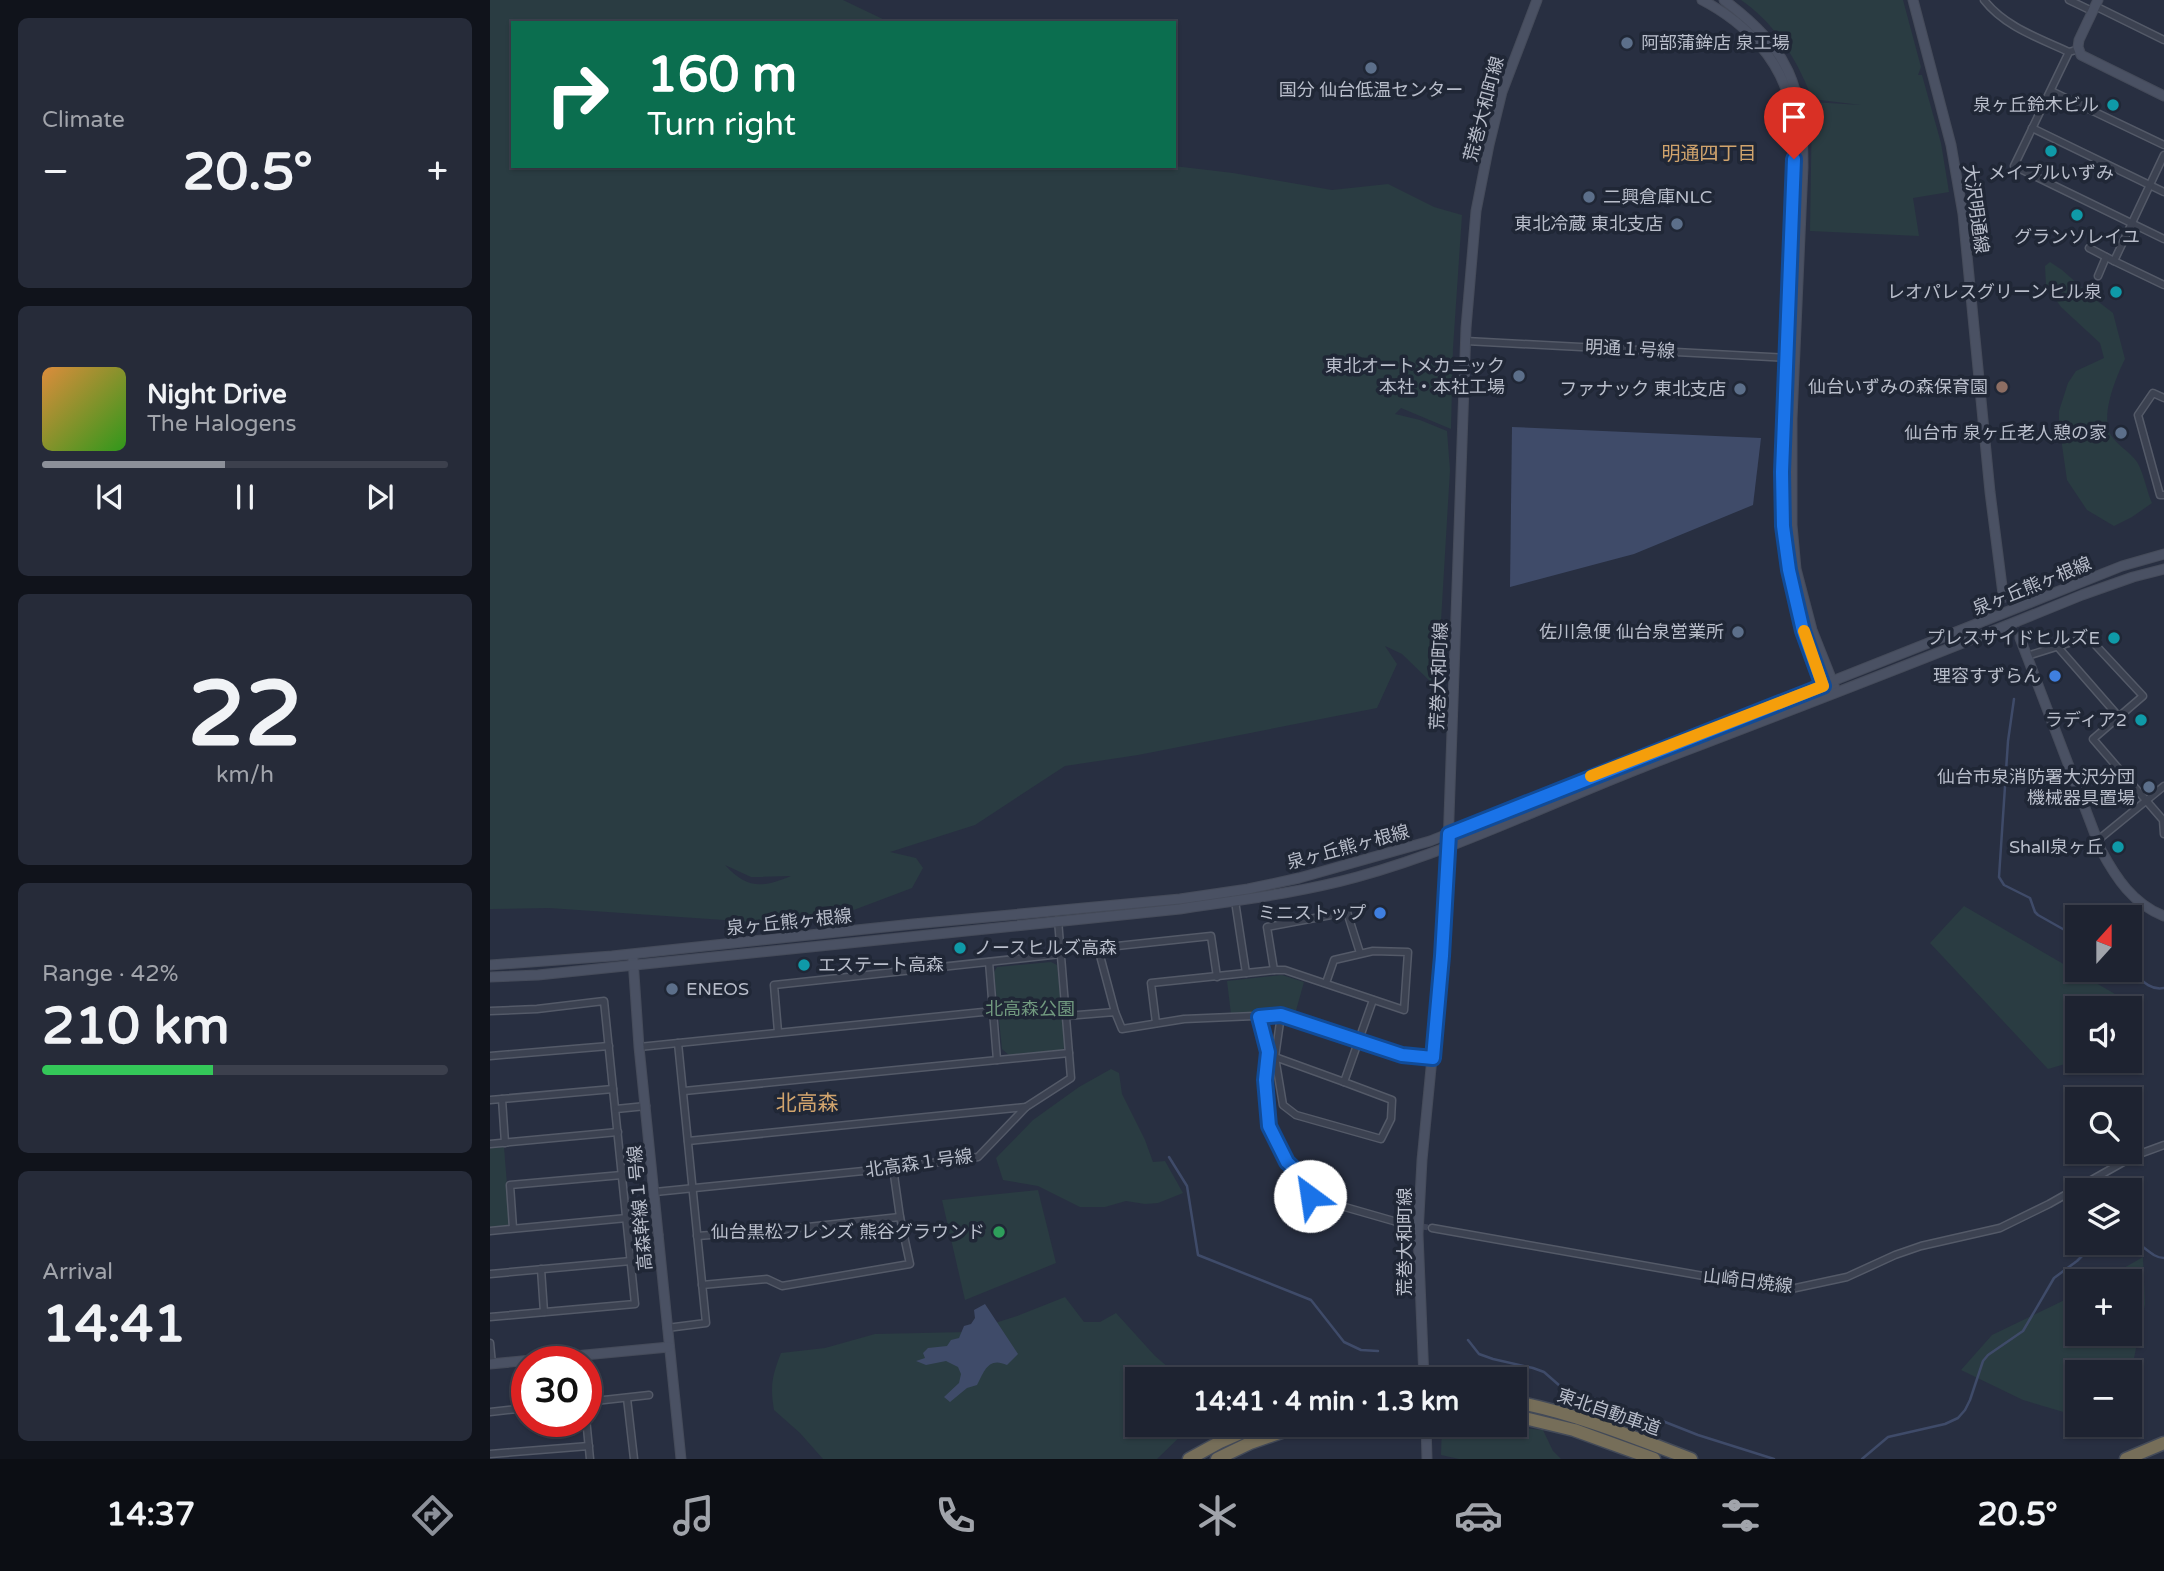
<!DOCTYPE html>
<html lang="en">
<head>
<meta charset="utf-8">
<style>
  :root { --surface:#1e2331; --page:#262b39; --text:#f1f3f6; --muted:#a1a4ab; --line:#3c404d; --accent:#8c9099 }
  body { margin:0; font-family:"Varela Round","Noto Sans JP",sans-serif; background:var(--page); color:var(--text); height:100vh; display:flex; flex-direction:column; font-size:26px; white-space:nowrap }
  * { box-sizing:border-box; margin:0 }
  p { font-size:23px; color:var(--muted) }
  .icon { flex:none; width:38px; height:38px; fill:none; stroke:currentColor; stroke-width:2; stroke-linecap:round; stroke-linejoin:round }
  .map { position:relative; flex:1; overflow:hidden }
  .side { display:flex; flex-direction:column; gap:18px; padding:18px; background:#10131b; width:490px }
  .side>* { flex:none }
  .hud { position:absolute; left:21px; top:21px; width:665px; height:147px; border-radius:0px; box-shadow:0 2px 5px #0004,0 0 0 2px var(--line); background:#0b6e4f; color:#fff; overflow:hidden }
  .needle { width:46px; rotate:21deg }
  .tools { position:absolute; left:1575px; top:905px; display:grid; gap:14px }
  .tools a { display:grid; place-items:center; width:77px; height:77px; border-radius:0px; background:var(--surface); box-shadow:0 2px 5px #0004,0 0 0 2px var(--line); font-size:35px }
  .speed { position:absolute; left:21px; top:1346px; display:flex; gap:14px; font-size:35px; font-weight:700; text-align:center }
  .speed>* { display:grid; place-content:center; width:91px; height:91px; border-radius:50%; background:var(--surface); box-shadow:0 2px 5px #0004,0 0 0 2px var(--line); line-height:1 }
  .speed .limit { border:10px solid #d22; background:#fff; color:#111 }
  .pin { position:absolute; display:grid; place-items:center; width:60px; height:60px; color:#fff; margin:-72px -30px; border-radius:50% 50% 50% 0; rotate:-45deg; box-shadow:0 0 7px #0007 }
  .pin .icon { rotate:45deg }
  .me { position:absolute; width:77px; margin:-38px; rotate:329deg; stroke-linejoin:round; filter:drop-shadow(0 0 5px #0008) }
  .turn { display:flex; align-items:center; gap:24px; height:147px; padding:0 21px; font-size:32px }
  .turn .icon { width:91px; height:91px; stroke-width:2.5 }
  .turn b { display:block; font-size:49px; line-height:60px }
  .big { font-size:52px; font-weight:700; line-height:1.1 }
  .side .tile { flex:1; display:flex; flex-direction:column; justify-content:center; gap:10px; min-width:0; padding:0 24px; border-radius:10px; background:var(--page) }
  .side .dial { align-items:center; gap:0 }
  .dial b { font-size:91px; line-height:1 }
  .song { display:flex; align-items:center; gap:21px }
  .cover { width:84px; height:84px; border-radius:10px; background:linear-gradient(135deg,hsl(30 70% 55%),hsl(110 70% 35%)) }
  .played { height:7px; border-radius:4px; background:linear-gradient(90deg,var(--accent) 45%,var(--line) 45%) }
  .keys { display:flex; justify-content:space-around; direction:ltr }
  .heat { display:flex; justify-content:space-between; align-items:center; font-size:38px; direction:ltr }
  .charge { height:10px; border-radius:5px; background:linear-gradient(90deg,#34c759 42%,var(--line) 0) }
  .trip { position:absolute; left:635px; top:1367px; width:402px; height:70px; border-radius:0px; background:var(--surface); box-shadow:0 2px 5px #0004,0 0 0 2px var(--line); font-weight:700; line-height:70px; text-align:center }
  .tab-bar { display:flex; height:112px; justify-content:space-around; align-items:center; background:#0c0e14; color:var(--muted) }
  .tab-bar .icon { width:49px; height:49px }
  .tab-bar .current { color:var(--accent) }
  .tab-bar b { font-size:32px; color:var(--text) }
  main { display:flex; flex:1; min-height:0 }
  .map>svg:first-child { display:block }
  .green { fill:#2a3c42; fill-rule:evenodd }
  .water { fill:#3f4b69 }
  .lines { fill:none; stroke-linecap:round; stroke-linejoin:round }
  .stream { stroke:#3f4b69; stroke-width:2.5 }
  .street-tunnel { stroke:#3e4456; stroke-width:6; stroke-dasharray:6 3; stroke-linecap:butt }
  .secondary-tunnel { stroke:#3e4456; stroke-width:9; stroke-dasharray:9 4.5; stroke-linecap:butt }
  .street-casing { stroke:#545a68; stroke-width:9 }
  .secondary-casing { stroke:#454b5a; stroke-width:11 }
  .highway-casing { stroke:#434a58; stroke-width:15 }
  .street { stroke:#3c4251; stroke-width:6 }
  .secondary { stroke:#4a5163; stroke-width:9 }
  .highway { stroke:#766e59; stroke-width:12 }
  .route-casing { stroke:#114b97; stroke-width:18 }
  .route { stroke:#1a73e8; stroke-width:12 }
  .slow { stroke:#f59e0b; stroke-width:12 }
  .service-dot { fill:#5c6f8a; stroke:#202736; stroke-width:2.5 }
  .culture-dot { fill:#0f9aa8; stroke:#202736; stroke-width:2.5 }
  .education-dot { fill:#8d6e63; stroke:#202736; stroke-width:2.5 }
  .shop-dot { fill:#3f7fe0; stroke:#202736; stroke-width:2.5 }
  .leisure-dot { fill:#2e9e5b; stroke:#202736; stroke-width:2.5 }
  .labels { text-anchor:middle; stroke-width:7; stroke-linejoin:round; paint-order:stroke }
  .poi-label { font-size:18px; fill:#b9becb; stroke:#202736; text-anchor:end }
  .street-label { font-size:18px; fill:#b9becb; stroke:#202736 }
  .park-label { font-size:18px; fill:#719a7f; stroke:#202736 }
  .neighbourhood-label { font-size:19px; fill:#d1a46d; stroke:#202736 }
  .quarter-label { font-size:21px; fill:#d1a46d; stroke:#202736 }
</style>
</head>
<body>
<main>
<section class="side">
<div class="tile"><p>Climate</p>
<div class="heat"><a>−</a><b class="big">20.5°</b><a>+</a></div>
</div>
<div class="tile">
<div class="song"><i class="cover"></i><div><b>Night Drive</b><p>The Halogens</p></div></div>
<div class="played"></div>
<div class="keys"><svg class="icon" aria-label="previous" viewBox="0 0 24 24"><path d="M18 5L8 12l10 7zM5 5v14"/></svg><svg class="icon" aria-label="pause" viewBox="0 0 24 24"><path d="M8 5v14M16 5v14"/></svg><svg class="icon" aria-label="next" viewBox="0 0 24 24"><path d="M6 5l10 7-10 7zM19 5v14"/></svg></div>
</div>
<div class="tile dial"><b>22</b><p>km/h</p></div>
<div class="tile"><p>Range · 42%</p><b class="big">210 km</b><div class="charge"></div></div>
<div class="tile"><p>Arrival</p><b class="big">14:41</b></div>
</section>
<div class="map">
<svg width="1674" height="1459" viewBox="0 0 1674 1459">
  <rect width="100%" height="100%" fill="#282f41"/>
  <g class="green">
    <path d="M0,0H353L401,23H23V166H684L743,173L842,190L898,184L944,207L972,215L963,348L961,429L911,408L905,414L930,420L957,431L960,470L947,688L912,654L895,646L907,664L887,708L648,755L575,766L485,825L400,852L426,858L433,868L422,888L340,919L263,922L59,908L0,909ZM235,865L261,877L301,876C272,888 257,889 235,865Z"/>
    <path d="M1251,0H1413L1431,67L1428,75H1432L1451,143L1459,192L1423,198L1429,236L1320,231L1322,102L1371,105L1322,99C1308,61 1285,23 1251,0Z"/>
    <path d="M1560,262L1572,270L1606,300L1623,313L1635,359C1626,377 1608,420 1623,438C1630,447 1641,453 1647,462C1653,471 1657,492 1662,503L1642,517L1624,526L1597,510L1577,480L1569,424V411L1578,383L1586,371L1614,358L1610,343L1571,307L1556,285L1555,266Z"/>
    <polygon points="1474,906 1625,994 1623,1008 1587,1008 1587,1058 1582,1062 1558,1069 1440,943"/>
    <polygon points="561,962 567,965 576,1045 572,1051 520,1056 512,1049 504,972 507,967"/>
    <polygon points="792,975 814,982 805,1014 793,1011 741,1014 737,981"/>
    <polygon points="621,1069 629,1073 632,1094 655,1140 663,1162 675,1161 693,1193 668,1203 655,1204 636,1201 615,1207 590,1207 548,1186 513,1180 506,1158 543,1120 589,1087"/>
    <polygon points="14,1147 20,1222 16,1227 0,1228 0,1148"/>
    <polygon points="548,1190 566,1263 475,1300 452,1200"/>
    <polygon points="1653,1257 1655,1304 1640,1378 1640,1372 1587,1372 1587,1416 1533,1400 1471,1370 1502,1335 1587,1294 1587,1334 1640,1334 1640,1281 1611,1281"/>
    <path d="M575,1297L594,1322H610L626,1313L665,1356L692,1379H648V1424L702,1425L667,1459H333L310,1433L284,1410C280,1386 282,1376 291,1353L335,1348L385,1334L477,1332L527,1316Z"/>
    <polygon points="1006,1425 1053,1430 1063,1451 1071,1459 969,1459 951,1455 952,1425"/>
  </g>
  <g class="water">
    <polygon points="1022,427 1271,438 1263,505 1144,554 1020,587"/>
    <path d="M495,1304L528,1354L517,1365C498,1356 494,1372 487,1385L477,1388L460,1402L454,1397L469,1383L471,1374L468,1367L456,1361L436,1365L426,1361L435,1358L433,1353L438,1348L457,1346L461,1340L469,1338L474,1326L481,1324L485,1318L484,1310Z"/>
  </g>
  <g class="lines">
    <g class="stream">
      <polyline points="1524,699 1518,741 1509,877 1514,885 1540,898 1545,912 1548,915 1587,937"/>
      <path d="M1640,969C1650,978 1659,991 1674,988"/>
      <polyline points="679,1157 697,1186 708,1255 821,1300 854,1342 871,1350 888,1351"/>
      <path d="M1640,1240C1653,1243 1661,1258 1674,1258"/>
      <polyline points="978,1340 989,1354 1003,1359 1043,1368 1054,1372 1070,1386 1084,1392 1170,1420 1208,1435 1284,1459"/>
      <polyline points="1372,1459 1398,1437 1455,1424 1468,1418 1475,1410 1480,1400 1493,1361 1498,1355 1533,1331 1564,1278 1587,1261 1606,1242"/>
    </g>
    <polyline class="street-tunnel" points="914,1224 942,1228"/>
    <polyline class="secondary-tunnel" points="1513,594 1530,638"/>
    <g class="street-casing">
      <g id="street">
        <path d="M1494,0C1515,27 1549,38 1579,52"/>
        <polyline points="1579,0 1602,11"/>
        <polyline points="1605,6 1674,40"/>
        <polyline points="1589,49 1579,52 1524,166 1674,239"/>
        <polyline points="1561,91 1674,145"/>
        <polyline points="1542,128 1674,192"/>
        <polyline points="1674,155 1624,261 1674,285"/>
        <polyline points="1599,248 1624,261"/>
        <polyline points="1608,276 1616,257"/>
        <polyline points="976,341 1299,358"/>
        <polyline points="1674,398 1663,393 1648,415 1670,495 1674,495"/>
        <polyline points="1567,646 1629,717"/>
        <polyline points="1537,656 1598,637 1653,696 1603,739 1673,820 1674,834"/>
        <polyline points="1608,840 1674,786"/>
        <polyline points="499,962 507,1060"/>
        <polyline points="756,973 784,970"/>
        <polyline points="836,983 844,960 883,951 918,952 914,1010 795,970 784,970 777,927 857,912 870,953"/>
        <polyline points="0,1011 47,1009 114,1001 145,1304 0,1317"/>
        <polyline points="625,1012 608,948 721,936 727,977"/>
        <polyline points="791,1015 912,1055 943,1058"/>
        <polyline points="576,1016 625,1012 632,1029 694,1019 791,1015 785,1057 793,1105 806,1115 891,1139 901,1119 902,1100 854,1082 883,1000"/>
        <polyline points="769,1017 778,1052 775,1080 778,1126 797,1162 815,1179 820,1197 914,1224"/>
        <polyline points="666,1023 661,983 756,973 745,901"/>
        <polyline points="288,1032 284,985 571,954"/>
        <polyline points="149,1047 503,1011"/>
        <polyline points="0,1056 119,1046"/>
        <polyline points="785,1057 854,1082"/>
        <polyline points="194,1091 579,1053"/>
        <polyline points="12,1099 15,1143"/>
        <polyline points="0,1100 123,1089"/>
        <polyline points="126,1109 156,1106"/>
        <polyline points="198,1141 536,1107"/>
        <polyline points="0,1144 128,1132"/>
        <polyline points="165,1192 403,1168 488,1157 536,1107 581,1078 568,920"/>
        <polyline points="23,1228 20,1185 132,1175"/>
        <polyline points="942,1228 1242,1281 1301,1289 1357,1277 1405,1255 1431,1246 1510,1228 1559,1204 1644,1156 1674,1145"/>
        <polyline points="0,1231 137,1218"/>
        <polyline points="207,1236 290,1230 410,1217"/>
        <polyline points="139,1238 169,1235"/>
        <polyline points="51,1269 54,1312"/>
        <polyline points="0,1274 141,1261"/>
        <polyline points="212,1285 277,1279 292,1286 420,1264 410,1217 403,1168"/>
        <polyline points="177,1328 216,1323 188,1043"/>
        <polyline points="0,1343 2,1364"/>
        <polyline points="137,1398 144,1459"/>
        <polyline points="96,1402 159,1395"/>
        <polyline points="0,1412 37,1408"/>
        <polyline points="96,1418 100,1459"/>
        <polyline points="0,1454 99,1446"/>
      </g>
    </g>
    <g class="secondary-casing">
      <g id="secondary">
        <path d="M1212,0C1256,23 1292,60 1302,110C1305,126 1303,143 1304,159L1292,472L1293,526L1299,570L1313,631L1335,691"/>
        <path d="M1234,0C1300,50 1313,85 1313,167L1302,419V525L1306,569L1322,630L1345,688"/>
        <polyline points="1423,0 1461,145 1473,214 1500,492 1513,594"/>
        <polyline points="1608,0 1589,40 1588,47 1591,55 1674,96"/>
        <path d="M1530,638L1611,850C1626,878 1643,904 1674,916"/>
        <polyline points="143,959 149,1047 191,1459"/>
        <polyline points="0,965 122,956 423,924 690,899 758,889 809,878 940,841 1632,566 1674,554"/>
        <path d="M0,977L48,975L690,909C749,900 809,893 867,877C965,850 1058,804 1153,767C1299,711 1446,655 1592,595L1643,577L1674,569"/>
        <polyline points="0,1364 179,1347"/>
        <polyline points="934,1379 928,1234 932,1160 952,956 958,846 976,328 986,211 999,145 1012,92 1047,0"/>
        <polyline points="936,1424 937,1459"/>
      </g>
    </g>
    <g class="highway-casing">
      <g id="highway">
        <path d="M1026,1402C1087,1414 1143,1437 1201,1459"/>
        <polyline points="1026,1416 1084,1430 1164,1459"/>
        <polyline points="699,1459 730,1442 771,1424"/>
        <polyline points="727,1459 760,1443 815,1424"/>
        <polyline points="1636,1459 1674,1443"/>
      </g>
    </g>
    <use href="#street" class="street"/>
    <use href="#secondary" class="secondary"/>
    <use href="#highway" class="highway"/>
  </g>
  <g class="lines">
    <g class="route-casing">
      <polyline id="route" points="820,1196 815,1179 797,1162 779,1126 775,1080 778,1052 769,1017 791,1015 912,1055 943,1058 952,956 959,834 1333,686 1313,631 1299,570 1293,526 1292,472 1304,159"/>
    </g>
    <use href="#route" class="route"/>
    <polyline class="slow" points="1101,776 1333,686 1314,631"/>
  </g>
  <g class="service-dot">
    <circle cx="1137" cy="43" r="7"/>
    <circle cx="881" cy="68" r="7"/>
    <circle cx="1099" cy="197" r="7"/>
    <circle cx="1187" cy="224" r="7"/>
    <circle cx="1029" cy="376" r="7"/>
    <circle cx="1250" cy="389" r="7"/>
    <circle cx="1631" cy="433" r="7"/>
    <circle cx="1248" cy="632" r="7"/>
    <circle cx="1659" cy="787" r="7"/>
    <circle cx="182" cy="989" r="7"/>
  </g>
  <g class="culture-dot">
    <circle cx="1623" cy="105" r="7"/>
    <circle cx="1561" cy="151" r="7"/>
    <circle cx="1587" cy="215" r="7"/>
    <circle cx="1626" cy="292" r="7"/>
    <circle cx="1624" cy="638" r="7"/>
    <circle cx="1651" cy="720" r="7"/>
    <circle cx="1628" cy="847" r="7"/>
    <circle cx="470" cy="948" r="7"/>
    <circle cx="314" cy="965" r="7"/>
  </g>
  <circle class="education-dot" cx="1512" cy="387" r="7"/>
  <g class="shop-dot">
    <circle cx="1565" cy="676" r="7"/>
    <circle cx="890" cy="913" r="7"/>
  </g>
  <circle class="leisure-dot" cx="509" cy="1232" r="7"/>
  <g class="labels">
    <g class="poi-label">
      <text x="1151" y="49" text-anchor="start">阿部蒲鉾店 泉工場</text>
      <text x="881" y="96" text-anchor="middle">国分 仙台低温センター</text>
      <text x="1609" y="111">泉ヶ丘鈴木ビル</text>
      <text x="1561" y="179" text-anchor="middle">メイプルいずみ</text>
      <text x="1113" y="203" text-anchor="start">二興倉庫NLC</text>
      <text x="1173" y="230">東北冷蔵 東北支店</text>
      <text x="1587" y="243" text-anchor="middle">グランソレイユ</text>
      <text x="1612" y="298">レオパレスグリーンヒル泉</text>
      <text x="1015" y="372">東北オートメカニック<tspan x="1015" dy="21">本社・本社工場</tspan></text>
      <text x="1498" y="393">仙台いずみの森保育園</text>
      <text x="1236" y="395">ファナック 東北支店</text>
      <text x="1617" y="439">仙台市 泉ヶ丘老人憩の家</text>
      <text x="1234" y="638">佐川急便 仙台泉営業所</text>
      <text x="1610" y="644">プレスサイドヒルズE</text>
      <text x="1551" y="682">理容すずらん</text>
      <text x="1637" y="726">ラディア2</text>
      <text x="1645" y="783">仙台市泉消防署大沢分団<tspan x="1645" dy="21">機械器具置場</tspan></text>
      <text x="1614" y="853">Shall泉ヶ丘</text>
      <text x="876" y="919">ミニストップ</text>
      <text x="484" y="954" text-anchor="start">ノースヒルズ高森</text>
      <text x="328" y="971" text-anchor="start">エステート高森</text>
      <text x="196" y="995" text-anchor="start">ENEOS</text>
      <text x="495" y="1238">仙台黒松フレンズ 熊谷グラウンド</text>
    </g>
    <g class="street-label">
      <text transform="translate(994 109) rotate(-75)" y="6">荒巻大和町線</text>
      <text transform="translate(1486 209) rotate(82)" y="6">大沢明通線</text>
      <text transform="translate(1140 349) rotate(3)" y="6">明通１号線</text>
      <text transform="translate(1542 586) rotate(-22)" y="6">泉ヶ丘熊ヶ根線</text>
      <text transform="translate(949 676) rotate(-88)" y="6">荒巻大和町線</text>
      <text transform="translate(858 847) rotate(-15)" y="6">泉ヶ丘熊ヶ根線</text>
      <text transform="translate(299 922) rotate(-6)" y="6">泉ヶ丘熊ヶ根線</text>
      <text transform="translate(429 1163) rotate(-8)" y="6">北高森１号線</text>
      <text transform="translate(150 1208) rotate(-95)" y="6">高森幹線１号線</text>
      <text transform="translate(915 1242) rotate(-90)" y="6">荒巻大和町線</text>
      <text transform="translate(1258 1281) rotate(7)" y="6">山崎日焼線</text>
      <text transform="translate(1119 1412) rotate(19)" y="6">東北自動車道</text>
    </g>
    <g class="park-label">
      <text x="540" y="1015">北高森公園</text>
    </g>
    <g class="neighbourhood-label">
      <text x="1219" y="160">明通四丁目</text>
    </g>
    <g class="quarter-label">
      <text x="317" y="1110">北高森</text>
    </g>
  </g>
</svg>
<div class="tools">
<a><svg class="needle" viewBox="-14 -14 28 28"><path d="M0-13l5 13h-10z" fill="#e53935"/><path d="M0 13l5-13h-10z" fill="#a1a4ab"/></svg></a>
<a><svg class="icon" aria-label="sound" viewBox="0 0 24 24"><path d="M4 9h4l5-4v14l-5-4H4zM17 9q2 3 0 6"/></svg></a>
<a><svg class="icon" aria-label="search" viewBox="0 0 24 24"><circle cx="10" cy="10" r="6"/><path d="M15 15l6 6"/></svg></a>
<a><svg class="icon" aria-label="layers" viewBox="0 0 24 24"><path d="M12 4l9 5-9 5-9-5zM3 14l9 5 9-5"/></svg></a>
<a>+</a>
<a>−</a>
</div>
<div class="speed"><div class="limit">30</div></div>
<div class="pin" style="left:1304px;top:159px;background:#d93025"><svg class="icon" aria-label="arrive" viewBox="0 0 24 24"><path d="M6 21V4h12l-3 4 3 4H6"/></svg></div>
<svg class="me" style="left:820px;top:1196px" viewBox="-20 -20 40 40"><circle r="19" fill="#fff"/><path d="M0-13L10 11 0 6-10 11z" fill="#1a73e8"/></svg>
<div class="trip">14:41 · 4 min · 1.3 km</div>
<div class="hud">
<div class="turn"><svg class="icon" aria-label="right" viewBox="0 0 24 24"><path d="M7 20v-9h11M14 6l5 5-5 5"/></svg><div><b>160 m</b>Turn right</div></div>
</div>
</div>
</main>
<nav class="tab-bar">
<b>14:37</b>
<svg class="icon current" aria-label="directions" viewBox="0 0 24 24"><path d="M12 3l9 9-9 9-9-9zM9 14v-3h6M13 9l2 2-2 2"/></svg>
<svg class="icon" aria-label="music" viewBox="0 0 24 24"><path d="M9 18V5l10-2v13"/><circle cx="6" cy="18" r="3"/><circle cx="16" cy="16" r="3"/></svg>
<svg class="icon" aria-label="phone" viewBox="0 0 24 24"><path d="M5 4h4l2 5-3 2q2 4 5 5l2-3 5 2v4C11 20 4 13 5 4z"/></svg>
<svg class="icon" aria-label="climate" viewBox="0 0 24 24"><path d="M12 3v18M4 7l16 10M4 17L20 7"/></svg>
<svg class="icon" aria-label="car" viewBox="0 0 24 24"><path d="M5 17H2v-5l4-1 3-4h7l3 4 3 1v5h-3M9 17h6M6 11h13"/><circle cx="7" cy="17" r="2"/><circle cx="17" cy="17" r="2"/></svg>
<svg class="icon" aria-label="filters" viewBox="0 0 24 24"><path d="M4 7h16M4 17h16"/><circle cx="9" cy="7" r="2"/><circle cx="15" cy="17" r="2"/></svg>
<b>20.5°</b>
</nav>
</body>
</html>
